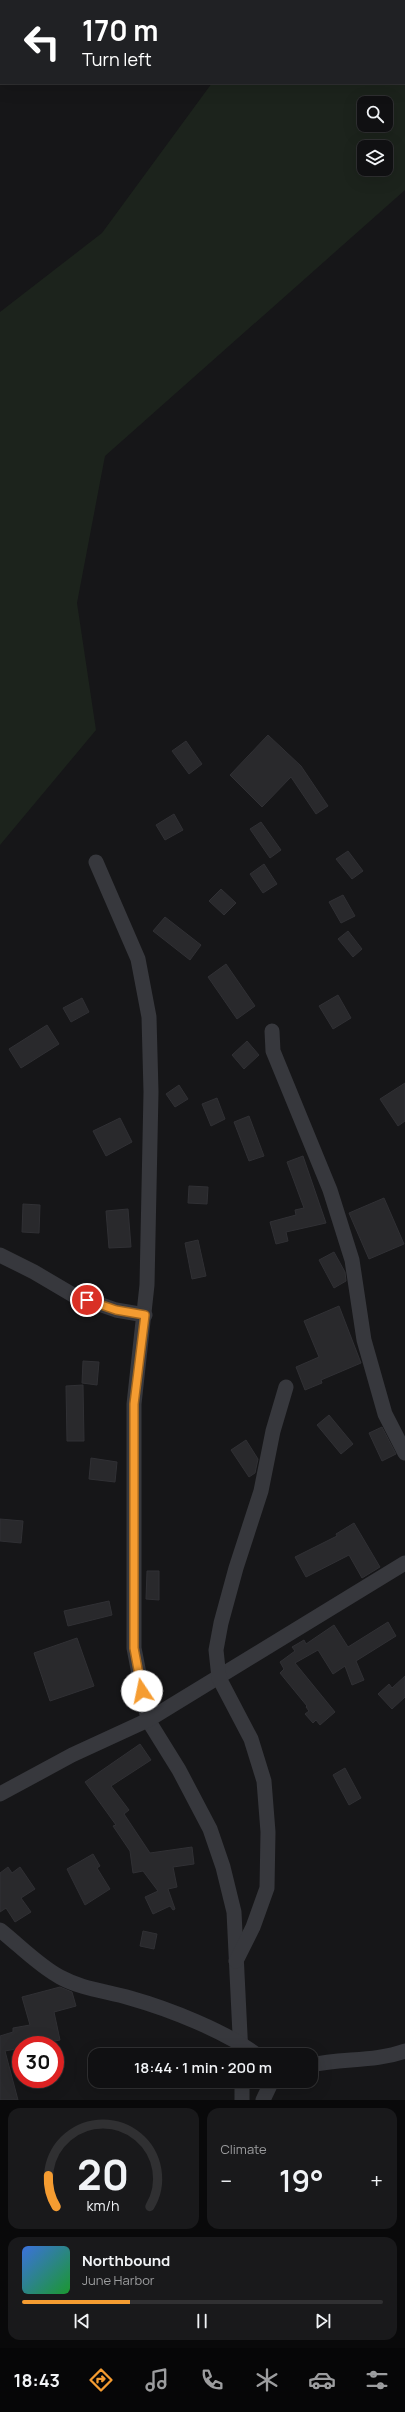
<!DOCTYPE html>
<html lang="en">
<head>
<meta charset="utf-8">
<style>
  :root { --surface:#101012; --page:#19191b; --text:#f1f3f6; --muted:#9c9d9f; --line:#303032; --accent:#f59c31 }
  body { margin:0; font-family:Manrope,sans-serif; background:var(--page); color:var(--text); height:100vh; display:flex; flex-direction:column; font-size:15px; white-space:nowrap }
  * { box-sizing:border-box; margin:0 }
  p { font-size:13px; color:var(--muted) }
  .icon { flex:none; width:22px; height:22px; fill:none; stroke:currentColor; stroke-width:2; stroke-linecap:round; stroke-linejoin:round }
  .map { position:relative; height:2100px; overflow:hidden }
  .drawer { display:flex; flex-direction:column; gap:8px; padding:8px; background:#09090a; flex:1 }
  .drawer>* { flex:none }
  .top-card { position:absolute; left:0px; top:0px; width:405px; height:84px; box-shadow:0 4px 16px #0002,0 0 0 1px var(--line); background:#202124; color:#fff; overflow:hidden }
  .tools { position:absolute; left:357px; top:96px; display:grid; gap:8px }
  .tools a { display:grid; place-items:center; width:36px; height:36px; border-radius:8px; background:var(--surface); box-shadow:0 4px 16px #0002,0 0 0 1px var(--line); font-size:20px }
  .speed { position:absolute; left:12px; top:2036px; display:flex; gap:8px; font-size:20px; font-weight:700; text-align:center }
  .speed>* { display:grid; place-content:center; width:52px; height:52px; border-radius:50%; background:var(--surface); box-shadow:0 4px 16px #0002,0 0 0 1px var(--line); line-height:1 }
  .speed .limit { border:6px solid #d22; background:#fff; color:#111 }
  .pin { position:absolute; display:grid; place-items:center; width:34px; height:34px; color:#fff; margin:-17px; border:2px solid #fff; border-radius:50%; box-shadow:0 1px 4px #0007 }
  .me { position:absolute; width:44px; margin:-22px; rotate:349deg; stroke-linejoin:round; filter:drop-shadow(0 0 3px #0008) }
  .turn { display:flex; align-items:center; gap:14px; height:84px; padding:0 16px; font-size:18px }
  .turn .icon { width:52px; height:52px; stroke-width:2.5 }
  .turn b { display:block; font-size:28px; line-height:34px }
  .big { font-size:30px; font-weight:600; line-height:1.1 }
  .drawer .tile { flex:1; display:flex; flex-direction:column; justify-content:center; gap:6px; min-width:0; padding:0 14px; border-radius:12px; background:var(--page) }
  .drawer .dial { align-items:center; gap:0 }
  .dial svg { height:104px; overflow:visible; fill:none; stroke:var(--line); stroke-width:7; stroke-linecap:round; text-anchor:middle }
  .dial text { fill:var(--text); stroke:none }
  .song { display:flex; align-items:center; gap:12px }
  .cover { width:48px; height:48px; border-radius:6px; background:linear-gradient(135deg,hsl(220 70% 55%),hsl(130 70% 35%)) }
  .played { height:4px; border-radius:2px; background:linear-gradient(90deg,var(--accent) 30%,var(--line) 30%) }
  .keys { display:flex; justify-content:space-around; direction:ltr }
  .heat { display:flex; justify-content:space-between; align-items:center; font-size:22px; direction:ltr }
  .drawer .tiles { flex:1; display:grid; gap:8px; grid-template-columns:1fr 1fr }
  .tile:last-child { grid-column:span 2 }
  .trip { position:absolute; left:88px; top:2048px; width:230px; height:40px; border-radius:12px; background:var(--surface); box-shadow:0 4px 16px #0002,0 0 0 1px var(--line); font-weight:600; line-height:40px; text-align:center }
  .dock { display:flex; height:64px; justify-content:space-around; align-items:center; background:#060607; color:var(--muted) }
  .dock .icon { width:28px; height:28px }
  .dock .active { color:var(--accent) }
  .dock b { font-size:18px; color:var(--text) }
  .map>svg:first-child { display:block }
  .green { fill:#1c231c; fill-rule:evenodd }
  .building { fill:#29292c; stroke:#303034 }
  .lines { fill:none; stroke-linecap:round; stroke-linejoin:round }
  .street { stroke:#37383d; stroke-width:15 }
  .route-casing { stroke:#9f6520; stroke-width:10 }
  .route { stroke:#f59c31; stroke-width:7 }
</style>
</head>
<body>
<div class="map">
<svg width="405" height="2100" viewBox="0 0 405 2100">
  <rect width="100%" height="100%" fill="#161618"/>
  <path class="green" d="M261,0H405V190L105,456L77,603L96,730L0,845V312L102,233L212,83H404V1ZM364,103H386V125H364ZM364,147H386V169H364Z"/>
  <g class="building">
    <polygon points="268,735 301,766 328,806 316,814 291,777 262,807 230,775"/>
    <polygon points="186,741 202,764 189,774 172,751"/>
    <polygon points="174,814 183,830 165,840 156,825"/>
    <polygon points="261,822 281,850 270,858 250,829"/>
    <polygon points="348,851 363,871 352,879 336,859"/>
    <polygon points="264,864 277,884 263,893 250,874"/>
    <polygon points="221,889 236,903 224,915 209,901"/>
    <polygon points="343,895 355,916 341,923 329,902"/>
    <polygon points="165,917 201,945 190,960 153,931"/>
    <polygon points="348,931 362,949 353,957 338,939"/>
    <polygon points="226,964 255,1006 237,1019 208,977"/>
    <polygon points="338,995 351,1018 333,1029 319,1006"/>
    <polygon points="82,998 89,1012 71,1022 63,1008"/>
    <polygon points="47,1025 59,1044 21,1068 9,1049"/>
    <polygon points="247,1041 259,1055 244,1069 232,1055"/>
    <polygon points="405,1083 405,1121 398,1126 380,1099"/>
    <polygon points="179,1085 188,1099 175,1107 166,1094"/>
    <polygon points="217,1098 225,1119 211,1126 202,1104"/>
    <polygon points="249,1116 264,1156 249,1161 234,1122"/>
    <polygon points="120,1118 132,1142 106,1156 93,1131"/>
    <polygon points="303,1156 326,1223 286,1232 288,1241 276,1244 270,1222 296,1215 295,1210 304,1208 287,1162"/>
    <polygon points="189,1186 208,1187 207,1204 188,1203"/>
    <polygon points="384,1198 404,1244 369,1259 349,1213"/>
    <polygon points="23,1204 40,1205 39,1233 22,1232"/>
    <polygon points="128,1209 131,1247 109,1248 106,1211"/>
    <polygon points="198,1240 206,1276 192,1279 185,1243"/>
    <polygon points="334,1252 345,1272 346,1281 334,1288 319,1260"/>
    <polygon points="339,1306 361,1363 321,1380 322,1383 305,1390 296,1367 319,1357 304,1321"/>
    <polygon points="83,1361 99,1362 97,1385 82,1383"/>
    <polygon points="83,1385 84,1441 67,1441 66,1386"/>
    <polygon points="329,1415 353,1444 341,1454 317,1425"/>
    <polygon points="382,1427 396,1454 382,1461 369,1433"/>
    <polygon points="246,1440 258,1459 255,1473 249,1477 231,1450"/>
    <polygon points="91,1458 117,1462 115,1482 89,1479"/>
    <polygon points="0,1519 23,1521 21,1543 0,1541"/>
    <polygon points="354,1523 380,1567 362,1578 349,1555 306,1577 295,1557 337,1536 336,1534"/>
    <polygon points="147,1571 159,1571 159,1600 146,1599"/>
    <polygon points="109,1601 112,1615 68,1626 64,1611"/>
    <polygon points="388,1622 396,1636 356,1661 364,1680 352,1685 345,1666 333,1674 318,1650 295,1663 335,1712 320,1725 316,1720 313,1723 305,1714 309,1711 306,1707 307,1706 280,1673 284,1669 280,1662 295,1651 292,1647 304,1640 306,1644 334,1625 348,1647"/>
    <polygon points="77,1638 94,1686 50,1701 34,1653"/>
    <polygon points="405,1676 405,1697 392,1709 378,1694 389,1684 392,1688"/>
    <polygon points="140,1744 151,1760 111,1786 129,1810 124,1814 150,1853 192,1847 194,1864 173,1867 177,1887 168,1889 175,1909 173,1910 170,1906 153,1914 145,1897 158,1891 143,1871 133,1873 130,1851 113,1826 116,1825 85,1782"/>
    <polygon points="345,1768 361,1798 349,1805 333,1775"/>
    <polygon points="93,1854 100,1866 97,1868 110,1889 85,1905 67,1869"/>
    <polygon points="8,1867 12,1873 20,1867 35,1889 21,1898 31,1912 15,1922 6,1908 0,1912 0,1873"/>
    <polygon points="143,1931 157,1934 154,1949 140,1946"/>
    <polygon points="60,1987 72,1992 76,2006 54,2012 60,2040 35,2045 21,2045 21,2048 5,2051 18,2100 0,2100 0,2036 13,2032 13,2028 30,2025 22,1997"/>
  </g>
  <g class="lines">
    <g class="street">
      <polyline points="96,862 138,959 149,1017 151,1092 147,1285 134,1404 134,1648 148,1720 179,1770 210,1829 223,1867 234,1912 241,2055"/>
      <polyline points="272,1031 273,1051 330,1190 352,1260 364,1340 385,1414 405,1453"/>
      <polyline points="0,1255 34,1272 73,1295 116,1310 145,1315"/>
      <polyline points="0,1794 72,1755 148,1720 405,1563"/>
      <path d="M0,1930C19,1945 39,1966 60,1977C82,1989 106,1991 130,1998C169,2009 225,2031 257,2055"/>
      <polyline points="236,1961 253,1927 267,1888 268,1832 264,1781 251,1739 219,1678 216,1650 221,1623 236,1568 261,1491 273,1431 286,1387"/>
      <path d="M311,2065C342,2058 375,2062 405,2051"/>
      <polyline points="242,2081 242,2100"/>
      <polyline points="263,2100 272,2081"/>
    </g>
  </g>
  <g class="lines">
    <g class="route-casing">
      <polyline id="route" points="87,1300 116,1310 145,1315 134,1404 134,1648 142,1691"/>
    </g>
    <use href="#route" class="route"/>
  </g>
</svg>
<div class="tools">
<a><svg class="icon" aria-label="search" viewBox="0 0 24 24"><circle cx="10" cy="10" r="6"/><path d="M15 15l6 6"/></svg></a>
<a><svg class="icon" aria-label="layers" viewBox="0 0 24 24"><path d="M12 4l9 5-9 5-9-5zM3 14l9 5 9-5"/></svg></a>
</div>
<div class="speed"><div class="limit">30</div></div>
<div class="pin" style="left:87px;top:1300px;background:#d93025"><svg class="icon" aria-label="arrive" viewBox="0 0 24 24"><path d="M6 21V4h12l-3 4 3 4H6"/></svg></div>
<svg class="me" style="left:142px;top:1691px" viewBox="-20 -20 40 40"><circle r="19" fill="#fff"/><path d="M0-13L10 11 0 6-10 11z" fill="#f59c31"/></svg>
<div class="trip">18:44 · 1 min · 200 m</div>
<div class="top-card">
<div class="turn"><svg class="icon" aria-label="left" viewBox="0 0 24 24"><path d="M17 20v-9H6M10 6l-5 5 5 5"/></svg><div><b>170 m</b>Turn left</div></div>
</div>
</div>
<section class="drawer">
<div class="tiles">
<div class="tile dial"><svg viewBox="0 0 100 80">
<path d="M14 69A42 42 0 1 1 86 69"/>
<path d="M14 69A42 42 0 0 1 8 45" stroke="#f59c31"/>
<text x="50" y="56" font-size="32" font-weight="700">20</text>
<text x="50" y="72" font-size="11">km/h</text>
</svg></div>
<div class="tile"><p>Climate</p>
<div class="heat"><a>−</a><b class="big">19°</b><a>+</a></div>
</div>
<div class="tile">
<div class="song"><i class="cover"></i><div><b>Northbound</b><p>June Harbor</p></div></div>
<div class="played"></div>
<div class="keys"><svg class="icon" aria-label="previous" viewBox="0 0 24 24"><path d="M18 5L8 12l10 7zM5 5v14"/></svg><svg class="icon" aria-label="pause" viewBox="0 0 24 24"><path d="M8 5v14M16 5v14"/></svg><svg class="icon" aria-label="next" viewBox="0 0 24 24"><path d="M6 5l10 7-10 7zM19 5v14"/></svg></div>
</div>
</div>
</section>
<nav class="dock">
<b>18:43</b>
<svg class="icon active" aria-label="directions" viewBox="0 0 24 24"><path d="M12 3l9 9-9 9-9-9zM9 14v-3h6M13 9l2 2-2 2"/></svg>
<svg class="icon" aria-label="music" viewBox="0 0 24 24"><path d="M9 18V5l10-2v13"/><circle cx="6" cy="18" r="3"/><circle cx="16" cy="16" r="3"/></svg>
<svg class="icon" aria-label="phone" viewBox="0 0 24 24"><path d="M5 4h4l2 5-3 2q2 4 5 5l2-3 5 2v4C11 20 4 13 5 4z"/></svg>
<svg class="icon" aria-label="climate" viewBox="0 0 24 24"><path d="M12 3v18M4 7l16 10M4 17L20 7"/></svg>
<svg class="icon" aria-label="car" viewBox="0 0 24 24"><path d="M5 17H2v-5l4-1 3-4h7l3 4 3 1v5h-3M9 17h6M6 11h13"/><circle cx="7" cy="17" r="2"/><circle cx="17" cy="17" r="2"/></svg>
<svg class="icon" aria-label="filters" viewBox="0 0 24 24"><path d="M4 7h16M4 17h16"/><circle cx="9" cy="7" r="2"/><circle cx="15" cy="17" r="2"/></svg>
</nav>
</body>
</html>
